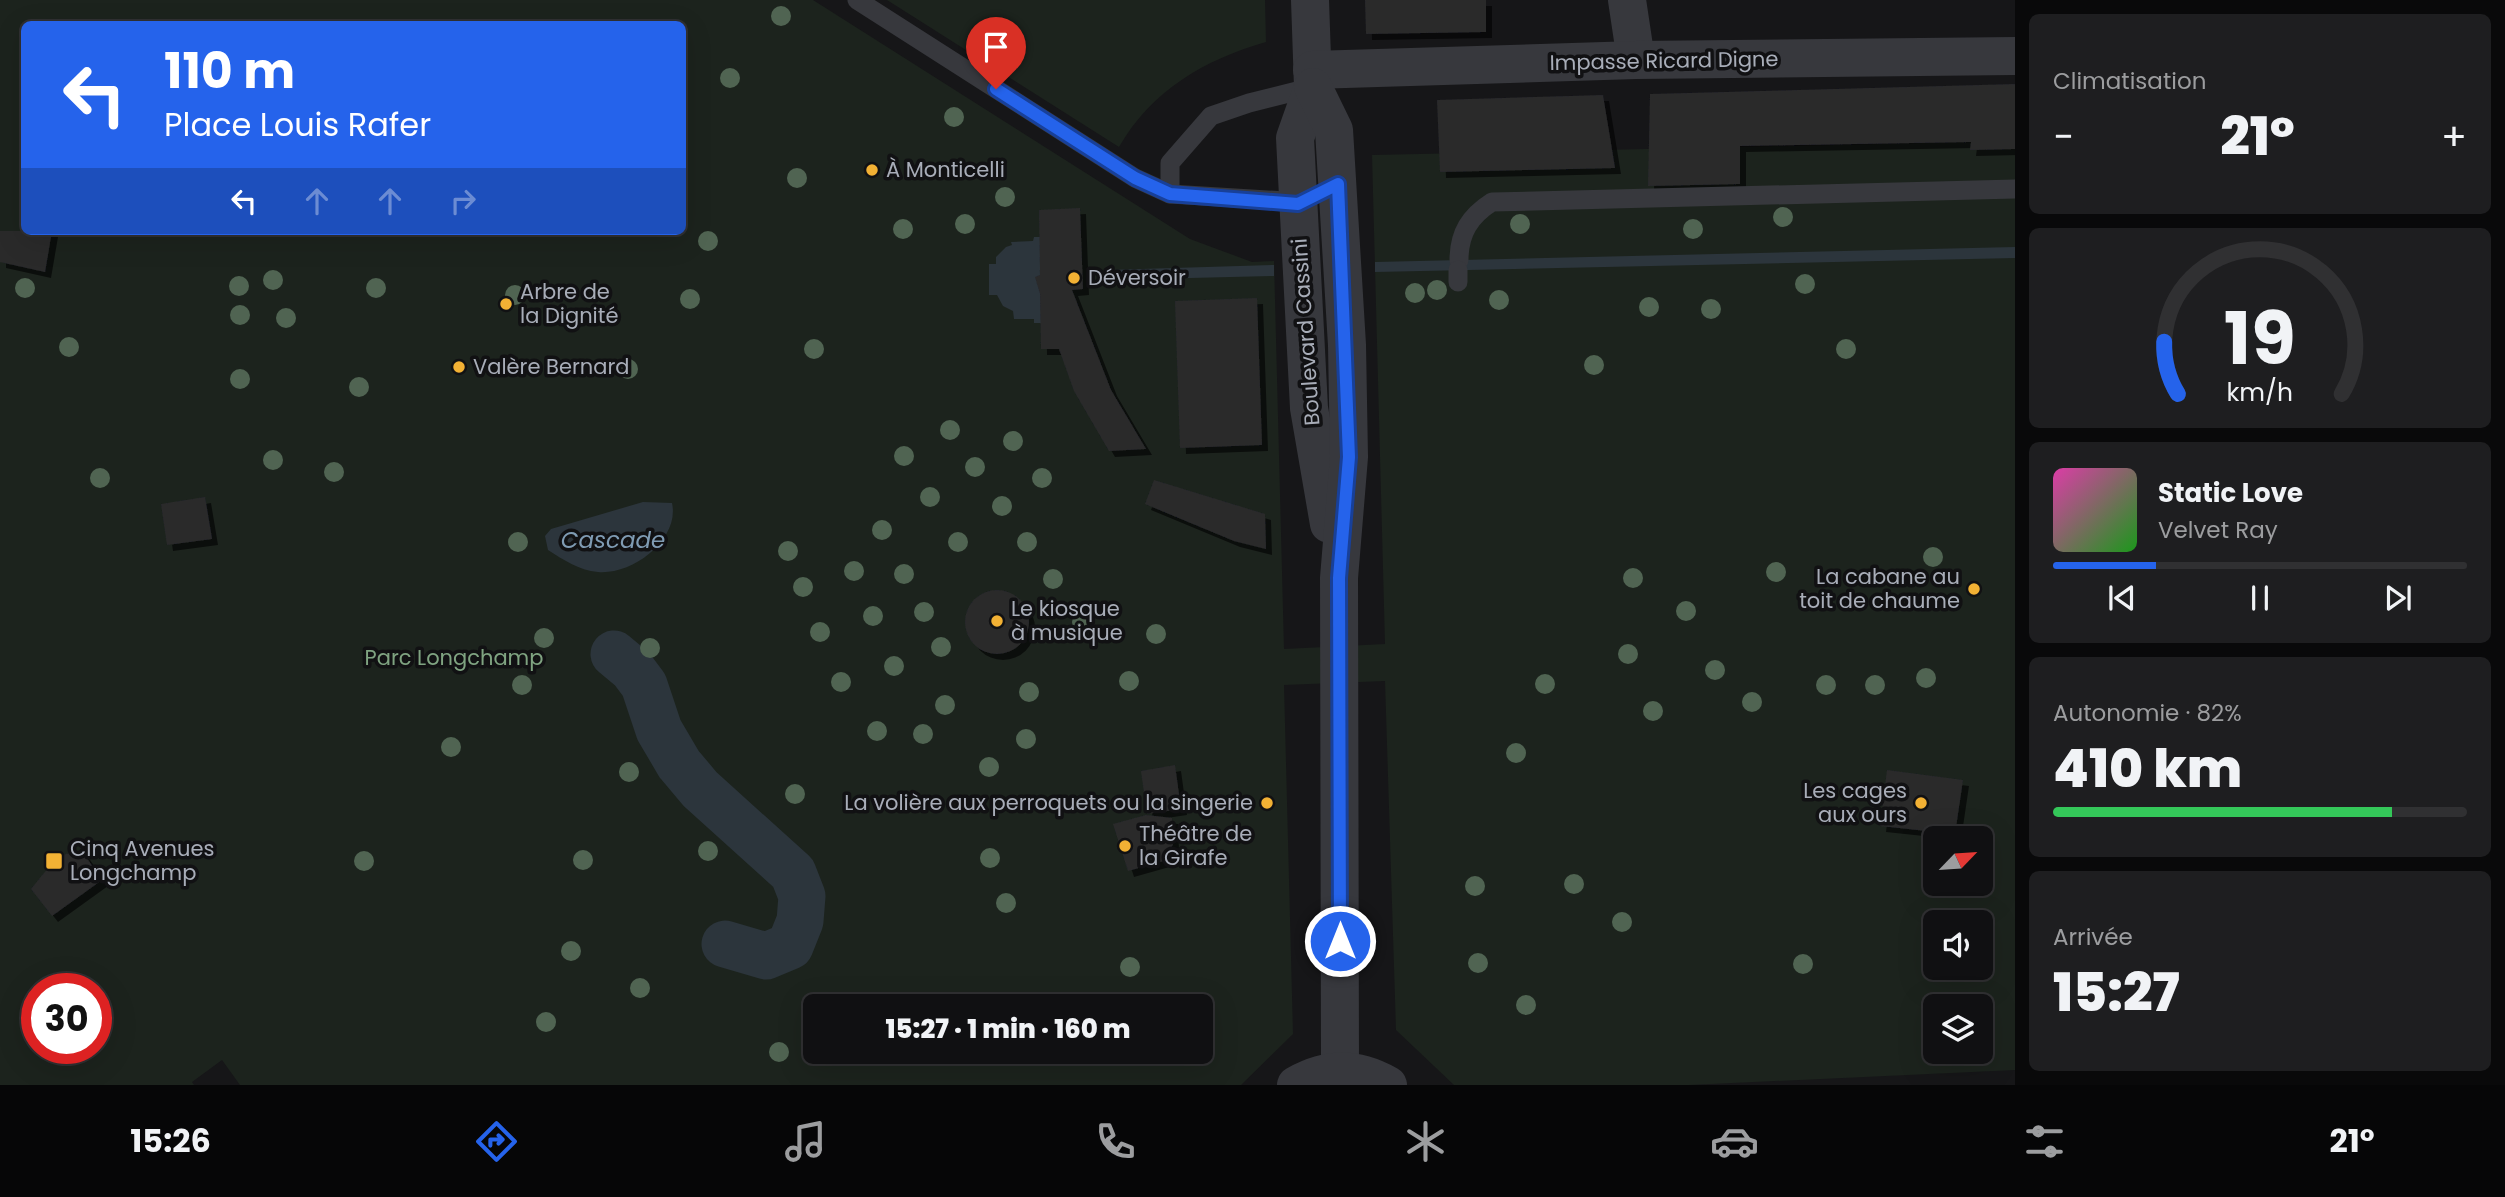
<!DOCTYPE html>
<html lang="fr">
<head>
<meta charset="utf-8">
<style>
  :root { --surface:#101012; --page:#1e1e20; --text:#f1f3f6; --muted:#9c9d9f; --line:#303032; --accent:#2563eb }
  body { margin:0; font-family:Poppins,sans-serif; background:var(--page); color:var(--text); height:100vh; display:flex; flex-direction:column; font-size:26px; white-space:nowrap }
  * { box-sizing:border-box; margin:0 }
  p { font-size:23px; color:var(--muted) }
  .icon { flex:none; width:38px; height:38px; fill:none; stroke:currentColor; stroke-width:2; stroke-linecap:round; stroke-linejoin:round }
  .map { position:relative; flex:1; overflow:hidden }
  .panel { display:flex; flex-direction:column; gap:14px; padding:14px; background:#09090a; width:490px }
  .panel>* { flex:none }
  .top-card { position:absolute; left:21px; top:21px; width:665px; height:214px; border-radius:10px; box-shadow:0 7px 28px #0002,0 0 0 2px var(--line); background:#2563eb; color:#fff; overflow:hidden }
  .needle { width:46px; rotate:65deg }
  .fabs { position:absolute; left:1923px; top:826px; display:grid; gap:14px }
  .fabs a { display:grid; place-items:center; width:70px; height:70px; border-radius:10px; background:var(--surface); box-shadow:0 7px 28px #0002,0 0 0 2px var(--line); font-size:35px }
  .speed { position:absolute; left:21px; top:973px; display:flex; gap:14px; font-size:35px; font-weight:700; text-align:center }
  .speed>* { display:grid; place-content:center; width:91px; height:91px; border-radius:50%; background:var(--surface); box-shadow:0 7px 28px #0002,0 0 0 2px var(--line); line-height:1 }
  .speed .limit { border:10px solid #d22; background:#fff; color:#111 }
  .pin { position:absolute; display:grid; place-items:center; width:60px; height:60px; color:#fff; margin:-72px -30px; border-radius:50% 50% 50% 0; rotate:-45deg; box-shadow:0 0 7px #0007 }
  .pin .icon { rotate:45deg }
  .me { position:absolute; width:77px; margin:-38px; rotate:0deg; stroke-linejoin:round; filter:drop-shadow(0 0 5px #0008) }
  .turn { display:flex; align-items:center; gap:24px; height:147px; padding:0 28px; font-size:32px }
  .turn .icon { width:91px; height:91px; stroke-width:2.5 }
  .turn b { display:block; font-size:49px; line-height:60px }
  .lanes { display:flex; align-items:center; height:66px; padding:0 28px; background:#0003; justify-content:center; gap:35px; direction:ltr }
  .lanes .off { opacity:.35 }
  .big { font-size:52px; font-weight:800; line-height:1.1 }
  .panel .widget { flex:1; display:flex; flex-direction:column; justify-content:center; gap:10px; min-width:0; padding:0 24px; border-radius:10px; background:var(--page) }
  .panel .dial { align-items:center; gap:0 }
  .dial svg { height:182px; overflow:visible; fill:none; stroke:var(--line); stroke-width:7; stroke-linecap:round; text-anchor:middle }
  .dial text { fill:var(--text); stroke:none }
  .song { display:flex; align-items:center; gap:21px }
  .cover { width:84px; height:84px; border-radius:10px; background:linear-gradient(135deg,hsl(320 70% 55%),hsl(120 70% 35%)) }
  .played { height:7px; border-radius:4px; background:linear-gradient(90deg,var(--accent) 25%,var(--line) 25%) }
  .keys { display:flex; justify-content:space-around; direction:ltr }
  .heat { display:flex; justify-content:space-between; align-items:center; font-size:38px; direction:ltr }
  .charge { height:10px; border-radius:5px; background:linear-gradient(90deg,#34c759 82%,var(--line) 0) }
  .trip { position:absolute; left:803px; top:994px; width:410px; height:70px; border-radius:10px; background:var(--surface); box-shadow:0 7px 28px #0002,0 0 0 2px var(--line); font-weight:800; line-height:70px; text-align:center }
  .tabs { display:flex; height:112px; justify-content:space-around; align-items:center; background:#060607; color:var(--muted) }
  .tabs .icon { width:49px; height:49px }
  .tabs .active { color:var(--accent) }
  .tabs b { font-size:32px; color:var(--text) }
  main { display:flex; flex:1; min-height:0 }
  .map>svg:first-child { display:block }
  .green { fill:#1c231d; fill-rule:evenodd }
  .water { fill:#2c353c }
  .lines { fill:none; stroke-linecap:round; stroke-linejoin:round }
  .canal { stroke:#2c353c; stroke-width:47 }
  .building { fill:#29292c; filter:url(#shadow) }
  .lane { stroke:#37383d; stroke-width:19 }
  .street { stroke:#37383d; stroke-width:38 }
  .tree { fill:#506452 }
  .route-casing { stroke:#184099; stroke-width:18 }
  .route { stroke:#2563eb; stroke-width:12 }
  .poi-dot { fill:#f2b134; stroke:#111113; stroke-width:2.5 }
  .labels { text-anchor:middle; stroke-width:7; stroke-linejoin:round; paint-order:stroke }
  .street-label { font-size:21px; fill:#a8adb8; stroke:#111113 }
  .poi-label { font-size:21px; fill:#a8adb8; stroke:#111113; text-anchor:start }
  .park-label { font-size:21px; fill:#7fa381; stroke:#111113 }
  .water-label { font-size:23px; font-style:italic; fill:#7f9bb3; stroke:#111113 }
</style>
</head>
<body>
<main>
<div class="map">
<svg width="2015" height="1085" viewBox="0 0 2015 1085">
  <defs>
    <filter id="shadow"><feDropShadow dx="6" dy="6" stdDeviation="0" flood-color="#0009"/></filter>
  </defs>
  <rect width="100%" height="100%" fill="#161618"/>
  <g class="green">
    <path d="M0,0H813L1190,239L1252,262L1274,261L1284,649L1385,644L1372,155L2015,141V1070L1689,1085H1454L1396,1030L1385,681L1284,685L1293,1034L1241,1085H240L222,1060L192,1082L194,1085H0ZM24,24H682V231H24ZM1936,838H1981V884H1936ZM1936,922H1981V968H1936ZM37,989H96V1048H37ZM816,1006H1200V1052H816ZM1936,1006H1981V1052H1936Z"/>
    <path d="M887,0H1265L1266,42C1204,60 1152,90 1119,147Z"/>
  </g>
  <g class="water">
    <polygon points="1034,237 1040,237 1041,323 1034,323 1034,319 1014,319 1013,311 1003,306 997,295 989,295 989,264 996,264 996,257 1006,247 1012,245 1011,242 1033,241"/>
    <polygon points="2015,247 2015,258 1375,272 1375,262"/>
    <polygon points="1274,265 1274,276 1108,280 1108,270"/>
    <path d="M643,502L672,503C680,539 633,575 598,572C578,570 564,560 548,550L545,536L551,529Z"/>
  </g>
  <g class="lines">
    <polyline class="canal" points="614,654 632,669 644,685 659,730 679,764 700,789 793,873 802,896 800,921 790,946 766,956 725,944"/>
  </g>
  <g class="building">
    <polygon points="1365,0 1486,0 1486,32 1366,34"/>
    <polygon points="2015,84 2015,149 1970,150 1971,142 1740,146 1740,184 1648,186 1650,94"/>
    <polygon points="1603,95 1615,168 1440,172 1437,100"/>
    <polygon points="1080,208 1083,289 1072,290 1111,390 1146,449 1109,451 1074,391 1059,349 1041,349 1040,294 1035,277 1040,275 1039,210"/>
    <polygon points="0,231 52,231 45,272 0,262"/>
    <polygon points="1257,298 1262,445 1180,448 1175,301"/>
    <polygon points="1154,480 1265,514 1266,549 1234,541 1145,504"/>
    <polygon points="205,497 212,539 167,545 161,504"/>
    <circle cx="997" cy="622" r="32"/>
    <polygon points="1175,765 1181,809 1147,814 1141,771"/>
    <polygon points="1887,770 1963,780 1955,834 1880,826"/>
    <polygon points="1146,815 1172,818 1173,844 1167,860 1128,871 1113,824"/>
    <polygon points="82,851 102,880 52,916 31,889 53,862 66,854"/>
  </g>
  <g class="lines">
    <g class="lane">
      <polyline points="857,0 1135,178 1170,194 1302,202"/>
      <polyline points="1170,194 1170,163 1211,116 1249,103 1313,87"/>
      <path d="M1459,260C1459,233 1470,216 1492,202L2015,189"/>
      <polyline points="1458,282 1458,270"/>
    </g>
    <g class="street">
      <polyline points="1310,0 1313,87 1295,138 1309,408 1329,524"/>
      <polyline points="1627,0 1636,60"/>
      <polyline points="1312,70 1636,60 2015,56"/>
      <polyline points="1313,87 1334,130 1347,345 1349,457 1339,578 1340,1070"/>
      <path d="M1296,1085C1328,1067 1356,1067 1388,1085"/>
    </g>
  </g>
  <g class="tree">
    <circle cx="781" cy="16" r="10"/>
    <circle cx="730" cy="78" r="10"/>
    <circle cx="954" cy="117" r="10"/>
    <circle cx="797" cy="178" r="10"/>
    <circle cx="1005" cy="197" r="10"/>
    <circle cx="1783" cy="217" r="10"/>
    <circle cx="965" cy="224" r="10"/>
    <circle cx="1520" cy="224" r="10"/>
    <circle cx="903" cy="229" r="10"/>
    <circle cx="1693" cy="229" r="10"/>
    <circle cx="708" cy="241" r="10"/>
    <circle cx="273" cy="280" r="10"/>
    <circle cx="1805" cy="284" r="10"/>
    <circle cx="239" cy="286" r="10"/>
    <circle cx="25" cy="288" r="10"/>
    <circle cx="376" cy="288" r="10"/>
    <circle cx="1437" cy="290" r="10"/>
    <circle cx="1415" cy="293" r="10"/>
    <circle cx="515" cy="295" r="10"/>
    <circle cx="690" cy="299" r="10"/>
    <circle cx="1499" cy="300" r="10"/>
    <circle cx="1649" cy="307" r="10"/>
    <circle cx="1711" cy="309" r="10"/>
    <circle cx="240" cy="315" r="10"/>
    <circle cx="286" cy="318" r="10"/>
    <circle cx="69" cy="347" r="10"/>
    <circle cx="814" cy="349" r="10"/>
    <circle cx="1846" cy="349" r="10"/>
    <circle cx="1594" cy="365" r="10"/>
    <circle cx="628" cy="369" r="10"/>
    <circle cx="240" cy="379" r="10"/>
    <circle cx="359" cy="387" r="10"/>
    <circle cx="950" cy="430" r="10"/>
    <circle cx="1013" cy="441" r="10"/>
    <circle cx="904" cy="456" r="10"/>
    <circle cx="273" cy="460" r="10"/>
    <circle cx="975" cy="467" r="10"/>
    <circle cx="334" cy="472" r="10"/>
    <circle cx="100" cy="478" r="10"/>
    <circle cx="1042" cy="478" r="10"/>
    <circle cx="930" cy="497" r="10"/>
    <circle cx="1002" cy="506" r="10"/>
    <circle cx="882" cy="530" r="10"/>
    <circle cx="518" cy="542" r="10"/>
    <circle cx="958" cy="542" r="10"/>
    <circle cx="1027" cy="542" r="10"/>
    <circle cx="788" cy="551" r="10"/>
    <circle cx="1933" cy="557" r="10"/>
    <circle cx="854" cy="571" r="10"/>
    <circle cx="1776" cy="572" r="10"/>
    <circle cx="904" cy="574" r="10"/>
    <circle cx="1633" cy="578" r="10"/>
    <circle cx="1053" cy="579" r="10"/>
    <circle cx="803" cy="587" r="10"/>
    <circle cx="1686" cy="611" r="10"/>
    <circle cx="924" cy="612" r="10"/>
    <circle cx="873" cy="616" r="10"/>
    <circle cx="1082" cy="622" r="10"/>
    <circle cx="820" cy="632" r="10"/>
    <circle cx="1156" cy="634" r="10"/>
    <circle cx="544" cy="638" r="10"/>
    <circle cx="941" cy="647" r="10"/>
    <circle cx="650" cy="648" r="10"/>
    <circle cx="1628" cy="654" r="10"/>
    <circle cx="894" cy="666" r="10"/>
    <circle cx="1715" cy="670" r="10"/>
    <circle cx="1926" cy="678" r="10"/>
    <circle cx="1129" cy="681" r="10"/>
    <circle cx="841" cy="682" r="10"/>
    <circle cx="1545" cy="684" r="10"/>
    <circle cx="522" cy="685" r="10"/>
    <circle cx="1826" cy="685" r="10"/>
    <circle cx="1875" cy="685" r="10"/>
    <circle cx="1029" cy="692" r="10"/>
    <circle cx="1752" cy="702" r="10"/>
    <circle cx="945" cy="705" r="10"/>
    <circle cx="1653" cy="711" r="10"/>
    <circle cx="877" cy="731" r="10"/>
    <circle cx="923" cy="734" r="10"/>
    <circle cx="1026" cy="739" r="10"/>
    <circle cx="451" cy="747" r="10"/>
    <circle cx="1516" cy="753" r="10"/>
    <circle cx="989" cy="767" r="10"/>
    <circle cx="629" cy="772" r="10"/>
    <circle cx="795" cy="794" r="10"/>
    <circle cx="708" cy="851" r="10"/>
    <circle cx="990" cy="858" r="10"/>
    <circle cx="583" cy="860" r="10"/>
    <circle cx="364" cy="861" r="10"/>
    <circle cx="1574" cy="884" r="10"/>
    <circle cx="1475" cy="886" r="10"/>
    <circle cx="1006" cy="903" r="10"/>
    <circle cx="1622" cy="922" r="10"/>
    <circle cx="571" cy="951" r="10"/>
    <circle cx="1478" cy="963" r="10"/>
    <circle cx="1803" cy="964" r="10"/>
    <circle cx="1130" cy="967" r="10"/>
    <circle cx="640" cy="988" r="10"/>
    <circle cx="1526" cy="1005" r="10"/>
    <circle cx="546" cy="1022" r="10"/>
    <circle cx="779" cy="1052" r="10"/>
  </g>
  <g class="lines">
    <g class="route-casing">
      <polyline id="route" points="996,89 1135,178 1170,194 1298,204 1338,184 1349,457 1339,578 1340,941"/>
    </g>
    <use href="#route" class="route"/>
  </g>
  <g class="poi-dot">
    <circle cx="872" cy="170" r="7"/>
    <circle cx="1074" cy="278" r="7"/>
    <circle cx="506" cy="304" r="7"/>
    <circle cx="459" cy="367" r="7"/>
    <circle cx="1974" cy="589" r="7"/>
    <circle cx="997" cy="621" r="7"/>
    <circle cx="1267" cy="803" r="7"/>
    <circle cx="1921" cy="803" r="7"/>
    <circle cx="1125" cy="846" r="7"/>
    <rect x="45" y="852" width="18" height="18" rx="3.5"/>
  </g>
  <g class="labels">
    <g class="street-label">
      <text transform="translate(1664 61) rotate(-1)" y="7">Impasse Ricard Digne</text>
      <text transform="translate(1306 332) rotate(-94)" y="7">Boulevard Cassini</text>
    </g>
    <g class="poi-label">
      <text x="886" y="177">À Monticelli</text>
      <text x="1088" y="285">Déversoir</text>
      <text x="520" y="299">Arbre de<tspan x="520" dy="24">la Dignité</tspan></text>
      <text x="473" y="374">Valère Bernard</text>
      <text x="1960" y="584" text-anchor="end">La cabane au<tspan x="1960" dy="24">toit de chaume</tspan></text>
      <text x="1011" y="616">Le kiosque<tspan x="1011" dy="24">à musique</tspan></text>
      <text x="1907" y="798" text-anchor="end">Les cages<tspan x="1907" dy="24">aux ours</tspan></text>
      <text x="1253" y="810" text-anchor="end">La volière aux perroquets ou la singerie</text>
      <text x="1139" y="841">Théâtre de<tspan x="1139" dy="24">la Girafe</tspan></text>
      <text x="70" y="856">Cinq Avenues<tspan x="70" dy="24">Longchamp</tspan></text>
    </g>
    <g class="park-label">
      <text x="454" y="665">Parc Longchamp</text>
    </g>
    <g class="water-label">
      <text x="613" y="548">Cascade</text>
    </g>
  </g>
</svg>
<div class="fabs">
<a><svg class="needle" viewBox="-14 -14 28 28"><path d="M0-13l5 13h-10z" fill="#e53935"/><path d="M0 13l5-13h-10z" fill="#9c9d9f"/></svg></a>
<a><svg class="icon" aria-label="sound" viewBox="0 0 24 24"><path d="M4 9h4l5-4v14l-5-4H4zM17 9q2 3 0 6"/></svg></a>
<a><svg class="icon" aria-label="layers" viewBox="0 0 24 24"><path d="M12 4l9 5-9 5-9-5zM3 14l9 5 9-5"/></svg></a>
</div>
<div class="speed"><div class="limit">30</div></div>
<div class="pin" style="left:996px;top:89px;background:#d93025"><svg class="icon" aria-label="arrive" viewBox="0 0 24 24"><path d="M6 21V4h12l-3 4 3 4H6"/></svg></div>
<svg class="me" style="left:1340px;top:941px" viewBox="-20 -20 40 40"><circle r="17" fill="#2563eb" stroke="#fff" stroke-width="3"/><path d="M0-11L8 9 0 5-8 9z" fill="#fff"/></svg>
<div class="trip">15:27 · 1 min · 160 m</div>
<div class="top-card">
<div class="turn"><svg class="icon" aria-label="left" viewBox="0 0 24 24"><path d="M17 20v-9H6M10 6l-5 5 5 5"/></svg><div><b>110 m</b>Place Louis Rafer</div></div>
<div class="lanes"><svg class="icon" aria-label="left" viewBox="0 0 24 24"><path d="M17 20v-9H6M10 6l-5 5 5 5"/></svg><svg class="icon off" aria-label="ahead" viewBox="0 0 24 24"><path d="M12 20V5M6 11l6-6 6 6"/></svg><svg class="icon off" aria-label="ahead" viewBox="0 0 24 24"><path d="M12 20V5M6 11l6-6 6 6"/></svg><svg class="icon off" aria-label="right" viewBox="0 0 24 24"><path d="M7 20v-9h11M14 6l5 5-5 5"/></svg></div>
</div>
</div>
<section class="panel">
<div class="widget"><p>Climatisation</p>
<div class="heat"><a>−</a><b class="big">21°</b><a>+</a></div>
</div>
<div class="widget dial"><svg viewBox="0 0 100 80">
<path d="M14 69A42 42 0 1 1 86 69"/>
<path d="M14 69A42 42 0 0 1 8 46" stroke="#2563eb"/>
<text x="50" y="56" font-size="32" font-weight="700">19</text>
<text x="50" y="72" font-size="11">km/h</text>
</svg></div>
<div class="widget">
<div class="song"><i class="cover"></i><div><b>Static Love</b><p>Velvet Ray</p></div></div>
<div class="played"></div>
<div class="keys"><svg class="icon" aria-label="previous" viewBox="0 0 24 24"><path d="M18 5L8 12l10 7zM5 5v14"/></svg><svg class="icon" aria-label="pause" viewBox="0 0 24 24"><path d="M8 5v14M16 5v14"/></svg><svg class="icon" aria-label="next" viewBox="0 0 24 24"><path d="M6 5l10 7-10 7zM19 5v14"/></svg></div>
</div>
<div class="widget"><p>Autonomie · 82%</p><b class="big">410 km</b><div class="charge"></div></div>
<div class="widget"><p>Arrivée</p><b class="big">15:27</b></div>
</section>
</main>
<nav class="tabs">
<b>15:26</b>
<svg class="icon active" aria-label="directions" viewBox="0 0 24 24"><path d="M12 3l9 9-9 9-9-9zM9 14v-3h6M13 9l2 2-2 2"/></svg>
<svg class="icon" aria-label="music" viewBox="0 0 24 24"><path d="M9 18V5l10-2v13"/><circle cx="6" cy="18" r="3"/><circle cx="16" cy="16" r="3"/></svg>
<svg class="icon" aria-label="phone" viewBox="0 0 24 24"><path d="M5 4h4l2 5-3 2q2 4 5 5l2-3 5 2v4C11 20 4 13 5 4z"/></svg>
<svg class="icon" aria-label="climate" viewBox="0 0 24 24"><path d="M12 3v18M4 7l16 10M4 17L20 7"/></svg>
<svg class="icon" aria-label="car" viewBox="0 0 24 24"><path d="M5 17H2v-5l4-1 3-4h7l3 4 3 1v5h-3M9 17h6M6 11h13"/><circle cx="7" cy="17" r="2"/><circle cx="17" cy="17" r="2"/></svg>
<svg class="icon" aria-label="filters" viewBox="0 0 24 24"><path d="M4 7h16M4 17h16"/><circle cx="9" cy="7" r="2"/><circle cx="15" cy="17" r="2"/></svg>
<b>21°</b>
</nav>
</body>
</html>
